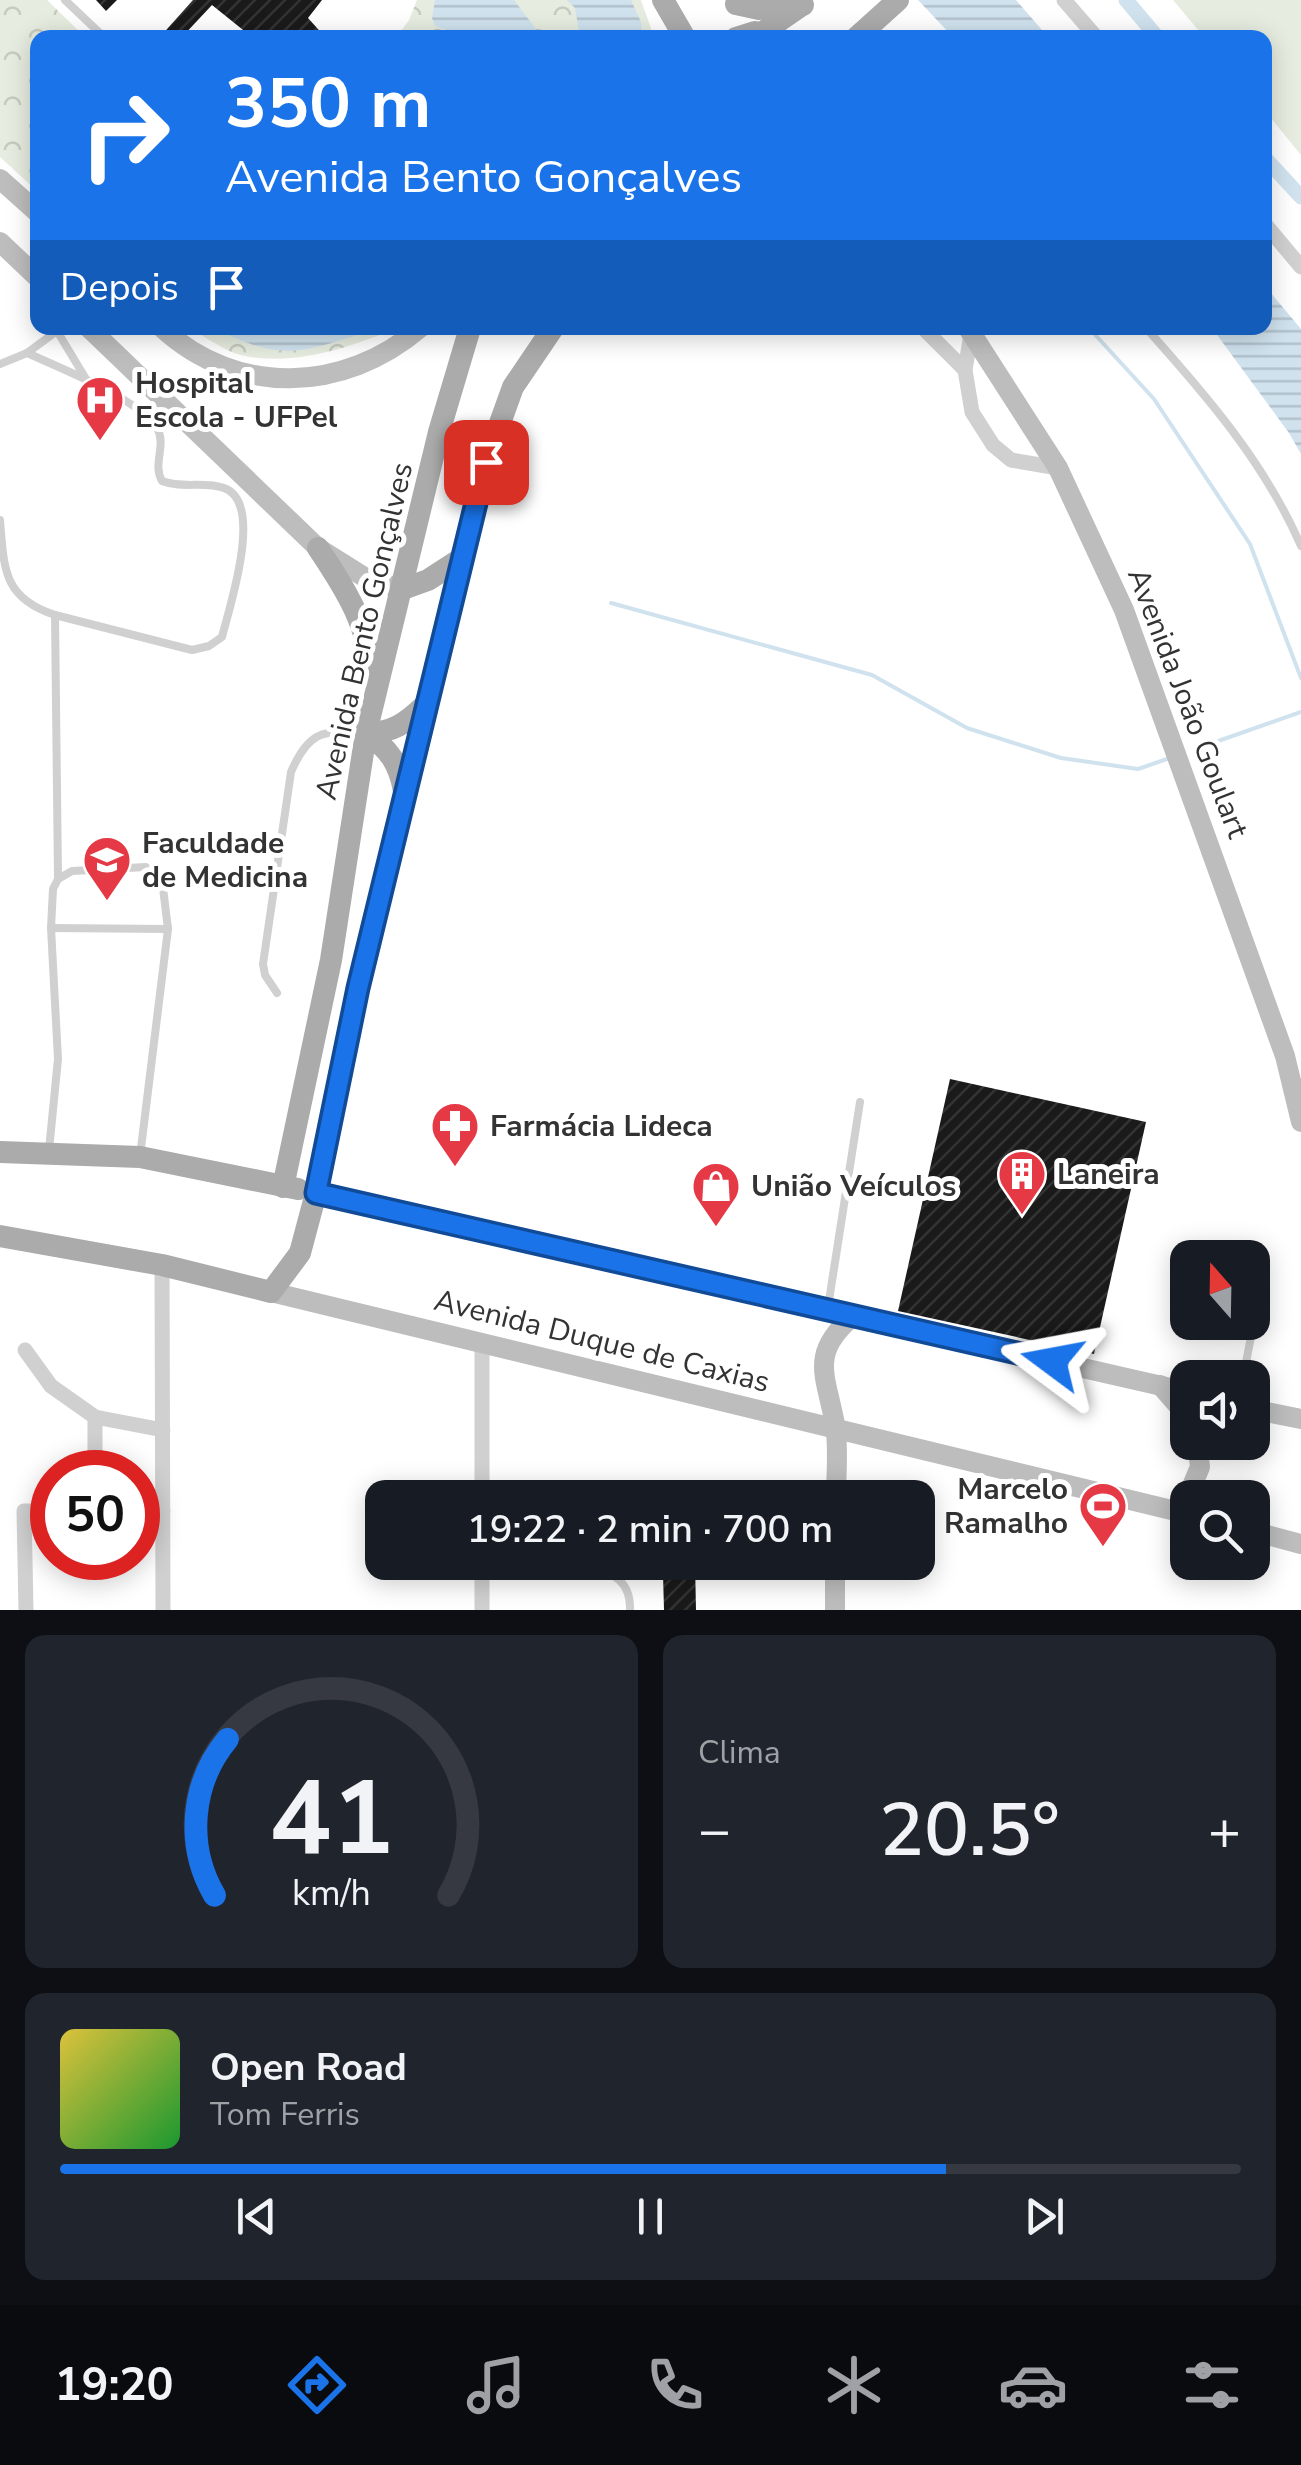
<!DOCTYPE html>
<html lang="pt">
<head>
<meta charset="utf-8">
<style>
  :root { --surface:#171b24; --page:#20242c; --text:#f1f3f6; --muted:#9ea1a6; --line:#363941; --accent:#1a73e8 }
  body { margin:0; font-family:"Nunito Sans",sans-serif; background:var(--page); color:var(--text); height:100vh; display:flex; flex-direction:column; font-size:38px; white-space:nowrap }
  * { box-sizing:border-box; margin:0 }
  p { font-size:32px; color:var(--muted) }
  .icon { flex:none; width:55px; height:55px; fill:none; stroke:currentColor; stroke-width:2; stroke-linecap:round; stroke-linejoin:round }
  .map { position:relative; height:1610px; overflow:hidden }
  .drawer { display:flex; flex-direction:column; gap:25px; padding:25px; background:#0d0f14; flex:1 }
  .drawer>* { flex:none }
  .banner { position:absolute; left:30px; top:30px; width:1242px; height:305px; border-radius:20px; box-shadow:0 5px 25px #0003; background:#1a73e8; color:#fff; overflow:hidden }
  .needle { width:65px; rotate:340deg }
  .fabs { position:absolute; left:1170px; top:1240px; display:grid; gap:20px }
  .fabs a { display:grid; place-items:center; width:100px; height:100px; border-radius:20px; background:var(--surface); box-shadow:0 5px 25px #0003; font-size:50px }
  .speed { position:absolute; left:30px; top:1450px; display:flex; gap:20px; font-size:50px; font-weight:700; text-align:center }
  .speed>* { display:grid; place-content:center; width:130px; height:130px; border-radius:50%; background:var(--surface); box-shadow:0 5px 25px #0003; line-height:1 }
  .speed .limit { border:15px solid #d22; background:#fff; color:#111 }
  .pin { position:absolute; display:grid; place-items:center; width:85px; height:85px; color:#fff; margin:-42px; border-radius:20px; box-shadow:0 5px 15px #0006 }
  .me { position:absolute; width:110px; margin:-55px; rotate:283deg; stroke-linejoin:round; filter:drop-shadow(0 0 8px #0008) }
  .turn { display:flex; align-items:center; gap:35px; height:210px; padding:0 30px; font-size:45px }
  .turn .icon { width:130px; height:130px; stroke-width:2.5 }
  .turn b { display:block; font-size:70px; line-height:85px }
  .then { display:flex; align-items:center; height:95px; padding:0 30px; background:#0003; gap:20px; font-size:38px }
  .big { font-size:75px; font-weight:600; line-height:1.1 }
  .drawer .tile { flex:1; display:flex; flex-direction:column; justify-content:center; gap:15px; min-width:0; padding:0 35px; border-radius:20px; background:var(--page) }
  .drawer .dial { align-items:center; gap:0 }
  .dial svg { height:260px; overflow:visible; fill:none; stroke:var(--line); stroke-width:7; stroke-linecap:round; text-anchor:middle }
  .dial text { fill:var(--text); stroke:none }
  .song { display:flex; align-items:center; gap:30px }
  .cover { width:120px; height:120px; border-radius:15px; background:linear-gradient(135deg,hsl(50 70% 55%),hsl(130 70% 35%)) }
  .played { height:10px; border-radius:5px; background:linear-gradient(90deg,var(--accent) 75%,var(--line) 75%) }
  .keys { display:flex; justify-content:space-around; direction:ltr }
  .heat { display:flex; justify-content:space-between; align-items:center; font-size:55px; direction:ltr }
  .drawer .tiles { flex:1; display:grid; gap:25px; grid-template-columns:1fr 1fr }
  .tile:last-child { grid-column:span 2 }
  .trip { position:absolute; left:365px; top:1480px; width:570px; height:100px; border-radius:20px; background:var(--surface); box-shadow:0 5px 25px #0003; font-weight:600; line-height:100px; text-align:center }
  .dock { display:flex; height:160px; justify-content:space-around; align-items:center; background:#090b0e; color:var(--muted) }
  .dock .icon { width:70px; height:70px }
  .dock .on { color:var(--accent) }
  .dock b { font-size:45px; color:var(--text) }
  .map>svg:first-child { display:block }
  .park { fill:url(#park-crowns) }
  .garden { fill:#e6ecdf }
  .water { fill:url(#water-rules) }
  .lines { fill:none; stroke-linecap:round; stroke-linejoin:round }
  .stream { stroke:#cfe2ee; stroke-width:4 }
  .canal { stroke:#cfe2ee; stroke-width:15 }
  .building { fill:url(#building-hatch) }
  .service { stroke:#d0d0d0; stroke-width:8 }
  .minor { stroke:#d0d0d0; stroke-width:15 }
  .secondary { stroke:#bdbdbd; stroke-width:20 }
  .primary { stroke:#ababab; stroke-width:22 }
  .route-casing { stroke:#114b97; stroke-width:25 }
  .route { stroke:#1a73e8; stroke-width:18 }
  .labels { text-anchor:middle; stroke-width:10; stroke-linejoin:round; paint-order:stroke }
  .poi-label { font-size:30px; font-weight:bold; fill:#333; stroke:#fff; text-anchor:start }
  .street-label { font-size:30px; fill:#333; stroke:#fff }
</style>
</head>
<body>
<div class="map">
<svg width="1301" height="1610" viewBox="0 0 1301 1610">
  <defs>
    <pattern id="park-crowns" width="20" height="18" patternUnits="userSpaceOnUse" patternTransform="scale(2.5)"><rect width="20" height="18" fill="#e6ecdf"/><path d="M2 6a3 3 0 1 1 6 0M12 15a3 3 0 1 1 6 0" fill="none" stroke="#c6cbc0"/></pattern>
    <pattern id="water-rules" width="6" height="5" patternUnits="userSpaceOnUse" patternTransform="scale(2.5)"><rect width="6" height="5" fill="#cfe2ee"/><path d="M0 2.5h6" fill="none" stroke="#b2c2cd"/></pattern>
    <pattern id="building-hatch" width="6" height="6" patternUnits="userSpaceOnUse" patternTransform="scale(2.5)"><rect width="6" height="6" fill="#1a1a1a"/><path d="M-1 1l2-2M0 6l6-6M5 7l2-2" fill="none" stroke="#333"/></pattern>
  </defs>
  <rect width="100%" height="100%" fill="#fff"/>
  <g class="park">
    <polygon points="0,0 47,0 85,37 38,38 37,191 0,157"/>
    <polygon points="417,0 641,0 654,37 396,38 409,20"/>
    <path d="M189,328H398C349,347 298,366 245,356C227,353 206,337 189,328Z"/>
  </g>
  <polygon class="garden" points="1173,0 1301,0 1301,155 1265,111 1265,38 1204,37"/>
  <g class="water">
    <path d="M435,0H514L542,37C505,38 470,41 435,26L432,18Z"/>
    <polygon points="567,0 631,0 641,22 642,37 580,37 575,8"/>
    <polygon points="918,0 1016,0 1048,37 953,37"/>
    <polygon points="1265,286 1301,329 1301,454 1289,433 1212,328 1265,328"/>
    <path d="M214,328H364L363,333C296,355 278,360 214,328Z"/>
  </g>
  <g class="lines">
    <g class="stream">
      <polyline points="1089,328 1154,399 1250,544 1301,678"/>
      <polyline points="611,603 872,675 967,728 1061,758 1138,769 1167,759"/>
      <polyline points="1204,746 1301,712"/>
    </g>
    <g class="canal">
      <polyline points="1126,0 1158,38"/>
      <polyline points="1265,158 1301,197"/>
    </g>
  </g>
  <g class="building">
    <polygon points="96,0 117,0 106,11"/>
    <polygon points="193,0 322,0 308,18 326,38 253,38 212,5 181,38 159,38"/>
    <polygon points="950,1079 1146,1122 1094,1354 898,1311"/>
    <polygon points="625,1562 695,1562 696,1610 664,1610 663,1574"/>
  </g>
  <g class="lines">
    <g class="service">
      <polyline points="65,0 105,38"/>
      <polyline points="871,29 886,38"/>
      <path d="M1146,328C1206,395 1265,463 1301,546"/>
      <polyline points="57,331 86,379"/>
      <path d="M27,353C58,367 141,400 157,428C167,445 152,464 162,481C182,489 204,481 224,488C265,502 229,608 222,637L209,646L192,650L55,615"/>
      <polyline points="0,364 27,353 61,328"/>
      <path d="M0,520C4,569 3,598 55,615L58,879"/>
      <polyline points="51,928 168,929"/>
      <path d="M277,993L265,975L263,964L291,772C307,735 321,728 361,733"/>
      <polyline points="49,1150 58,1059 51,928 53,889 58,879 72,871 146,867 157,874 163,888 168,929 140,1156"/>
      <polyline points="828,1307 860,1102"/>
      <polyline points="1243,1378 1260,1290"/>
      <path d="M582,1562C609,1573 631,1577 630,1610"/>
    </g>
    <g class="minor">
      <polyline points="1064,0 1097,38"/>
      <polyline points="1265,224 1301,267"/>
      <polyline points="923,328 965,370"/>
      <polyline points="971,334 965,370 972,412 993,445 1011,460 1058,468"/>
      <polyline points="162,1265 163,1610"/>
      <polyline points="482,1343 482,1498"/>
      <polyline points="25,1350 51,1386 95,1417 163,1430"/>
      <polyline points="95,1472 95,1417"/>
      <polyline points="138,1511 163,1511"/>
      <polyline points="482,1562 482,1610"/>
      <polyline points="26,1610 24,1511 52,1511"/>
    </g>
    <g class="secondary">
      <polyline points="0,179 38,213"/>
      <polyline points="0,242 38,278"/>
      <polyline points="89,328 318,548 369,580 403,589"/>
      <path d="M162,328C237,397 344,393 420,328"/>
      <polyline points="968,328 1058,468 1124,610 1285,1056 1301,1122"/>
      <polyline points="316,1193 1188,1392"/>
      <polyline points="271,1292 1188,1514"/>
      <polyline points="1160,1385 1188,1417"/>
      <polyline points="1252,1409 1301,1419"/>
      <path d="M836,1498C836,1474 839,1448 835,1425C827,1377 808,1355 852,1317"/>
      <polyline points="1181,1512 1200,1467 1197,1442"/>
      <polyline points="1252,1531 1301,1544"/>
      <polyline points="835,1610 835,1562"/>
    </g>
    <g class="primary">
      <polyline points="663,0 685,38"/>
      <polyline points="736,4 759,9 803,5"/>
      <polyline points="763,32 798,8"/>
      <polyline points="736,38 755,32 777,36"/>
      <polyline points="856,38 898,0"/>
      <path d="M318,548C351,597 365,622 375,681"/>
      <polyline points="403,589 428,580 462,558"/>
      <path d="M366,733C389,749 399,763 404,791"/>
      <path d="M366,733C393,733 406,723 425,705"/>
      <polyline points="0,1152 140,1157 298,1189"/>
      <polyline points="283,1187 331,960 366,733 439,432 470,328"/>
      <polyline points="0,1236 162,1265 271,1292 300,1253 316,1193 358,987 486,462 513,387 553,328"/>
    </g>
  </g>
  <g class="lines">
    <g class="route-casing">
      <polyline id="route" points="486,462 358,988 316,1193 1052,1361"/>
    </g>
    <use href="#route" class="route"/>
  </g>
  <defs>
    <g id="hospital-pin" transform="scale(2.5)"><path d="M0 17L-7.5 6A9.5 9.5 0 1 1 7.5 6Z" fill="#e63946" stroke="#fff"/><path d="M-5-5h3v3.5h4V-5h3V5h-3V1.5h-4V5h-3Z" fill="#fff"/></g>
    <g id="university-pin" transform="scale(2.5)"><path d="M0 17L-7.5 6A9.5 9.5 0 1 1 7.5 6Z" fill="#e63946" stroke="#fff"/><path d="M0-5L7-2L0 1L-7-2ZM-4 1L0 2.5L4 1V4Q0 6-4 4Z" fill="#fff"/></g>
    <g id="pharmacy-pin" transform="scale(2.5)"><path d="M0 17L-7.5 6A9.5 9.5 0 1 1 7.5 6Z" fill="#e63946" stroke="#fff"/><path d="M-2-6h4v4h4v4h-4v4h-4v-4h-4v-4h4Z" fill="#fff"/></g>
    <g id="building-pin" transform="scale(2.5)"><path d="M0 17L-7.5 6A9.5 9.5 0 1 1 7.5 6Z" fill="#e63946" stroke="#fff"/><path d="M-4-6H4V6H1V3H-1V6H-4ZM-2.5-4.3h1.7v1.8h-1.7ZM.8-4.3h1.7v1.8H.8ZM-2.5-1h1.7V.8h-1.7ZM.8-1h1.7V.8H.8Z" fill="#fff"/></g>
    <g id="shop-pin" transform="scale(2.5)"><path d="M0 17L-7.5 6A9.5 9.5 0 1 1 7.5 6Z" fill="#e63946" stroke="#fff"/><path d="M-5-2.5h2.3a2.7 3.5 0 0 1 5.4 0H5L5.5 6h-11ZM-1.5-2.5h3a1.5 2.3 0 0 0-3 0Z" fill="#fff"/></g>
    <g id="stadium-pin" transform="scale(2.5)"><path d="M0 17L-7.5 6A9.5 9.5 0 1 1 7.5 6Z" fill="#e63946" stroke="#fff"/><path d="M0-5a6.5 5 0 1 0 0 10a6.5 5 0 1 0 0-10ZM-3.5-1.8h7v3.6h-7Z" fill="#fff"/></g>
  </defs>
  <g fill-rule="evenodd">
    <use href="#hospital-pin" x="100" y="400"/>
    <use href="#university-pin" x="107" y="860"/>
    <use href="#pharmacy-pin" x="455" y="1126"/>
    <use href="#building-pin" x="1022" y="1174"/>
    <use href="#shop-pin" x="716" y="1186"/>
    <use href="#stadium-pin" x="1103" y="1506"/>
  </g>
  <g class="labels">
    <g class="poi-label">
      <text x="135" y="393">Hospital<tspan x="135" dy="34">Escola - UFPel</tspan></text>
      <text x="142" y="853">Faculdade<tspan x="142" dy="34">de Medicina</tspan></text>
      <text x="490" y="1136">Farmácia Lideca</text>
      <text x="1057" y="1184">Laneira</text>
      <text x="751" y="1196">União Veículos</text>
      <text x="1068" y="1499" text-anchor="end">Marcelo<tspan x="1068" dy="34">Ramalho</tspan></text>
    </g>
    <g class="street-label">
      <text transform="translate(364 631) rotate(-77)" y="10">Avenida Bento Gonçalves</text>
      <text transform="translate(1188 703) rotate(69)" y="10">Avenida João Goulart</text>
      <text transform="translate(602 1341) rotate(14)" y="10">Avenida Duque de Caxias</text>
    </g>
  </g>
</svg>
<div class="fabs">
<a><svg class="needle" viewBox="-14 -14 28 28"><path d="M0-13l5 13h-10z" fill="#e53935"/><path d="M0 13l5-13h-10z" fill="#9ea1a6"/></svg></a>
<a><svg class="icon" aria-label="sound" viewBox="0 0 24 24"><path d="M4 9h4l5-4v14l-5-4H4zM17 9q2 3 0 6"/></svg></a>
<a><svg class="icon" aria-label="search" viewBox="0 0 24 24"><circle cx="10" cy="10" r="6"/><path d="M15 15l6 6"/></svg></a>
</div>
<div class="speed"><div class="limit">50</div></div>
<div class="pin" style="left:486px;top:462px;background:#d93025"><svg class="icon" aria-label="arrive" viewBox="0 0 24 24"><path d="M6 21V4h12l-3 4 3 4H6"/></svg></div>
<svg class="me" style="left:1052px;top:1361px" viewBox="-20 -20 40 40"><path d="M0-17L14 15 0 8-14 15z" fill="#1a73e8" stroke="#fff" stroke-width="4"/></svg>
<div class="trip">19:22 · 2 min · 700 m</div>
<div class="banner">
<div class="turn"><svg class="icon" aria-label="right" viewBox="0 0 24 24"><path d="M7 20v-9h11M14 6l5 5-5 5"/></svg><div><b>350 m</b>Avenida Bento Gonçalves</div></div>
<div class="then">Depois<svg class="icon" aria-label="arrive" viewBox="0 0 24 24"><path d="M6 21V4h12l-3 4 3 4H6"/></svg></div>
</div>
</div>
<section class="drawer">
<div class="tiles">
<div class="tile dial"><svg viewBox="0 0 100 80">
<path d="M14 69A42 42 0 1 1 86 69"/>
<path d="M14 69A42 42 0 0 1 18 21" stroke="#1a73e8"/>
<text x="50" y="56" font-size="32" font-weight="700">41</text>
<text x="50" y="72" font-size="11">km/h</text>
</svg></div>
<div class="tile"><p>Clima</p>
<div class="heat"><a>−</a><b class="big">20.5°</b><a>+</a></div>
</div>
<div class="tile">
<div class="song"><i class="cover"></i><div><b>Open Road</b><p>Tom Ferris</p></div></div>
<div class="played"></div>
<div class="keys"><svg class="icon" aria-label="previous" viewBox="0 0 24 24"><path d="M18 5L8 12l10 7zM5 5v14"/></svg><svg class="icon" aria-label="pause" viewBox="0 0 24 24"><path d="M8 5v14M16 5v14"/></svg><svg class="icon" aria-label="next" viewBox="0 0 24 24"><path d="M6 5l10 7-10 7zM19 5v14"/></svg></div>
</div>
</div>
</section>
<nav class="dock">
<b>19:20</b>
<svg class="icon on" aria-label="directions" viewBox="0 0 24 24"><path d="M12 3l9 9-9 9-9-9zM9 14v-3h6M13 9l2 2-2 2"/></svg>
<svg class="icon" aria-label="music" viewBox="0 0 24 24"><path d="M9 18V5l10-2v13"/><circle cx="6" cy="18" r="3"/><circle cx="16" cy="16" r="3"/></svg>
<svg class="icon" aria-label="phone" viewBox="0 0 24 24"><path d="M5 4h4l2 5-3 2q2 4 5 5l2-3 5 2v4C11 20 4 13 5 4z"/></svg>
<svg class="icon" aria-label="climate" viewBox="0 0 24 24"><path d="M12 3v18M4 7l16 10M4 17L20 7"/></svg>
<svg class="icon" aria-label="car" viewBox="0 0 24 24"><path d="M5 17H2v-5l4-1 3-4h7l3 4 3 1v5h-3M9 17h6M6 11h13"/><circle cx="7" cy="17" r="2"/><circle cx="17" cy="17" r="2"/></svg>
<svg class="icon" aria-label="filters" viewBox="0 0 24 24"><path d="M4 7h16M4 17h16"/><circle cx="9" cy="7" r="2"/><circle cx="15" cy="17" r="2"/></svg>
</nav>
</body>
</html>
